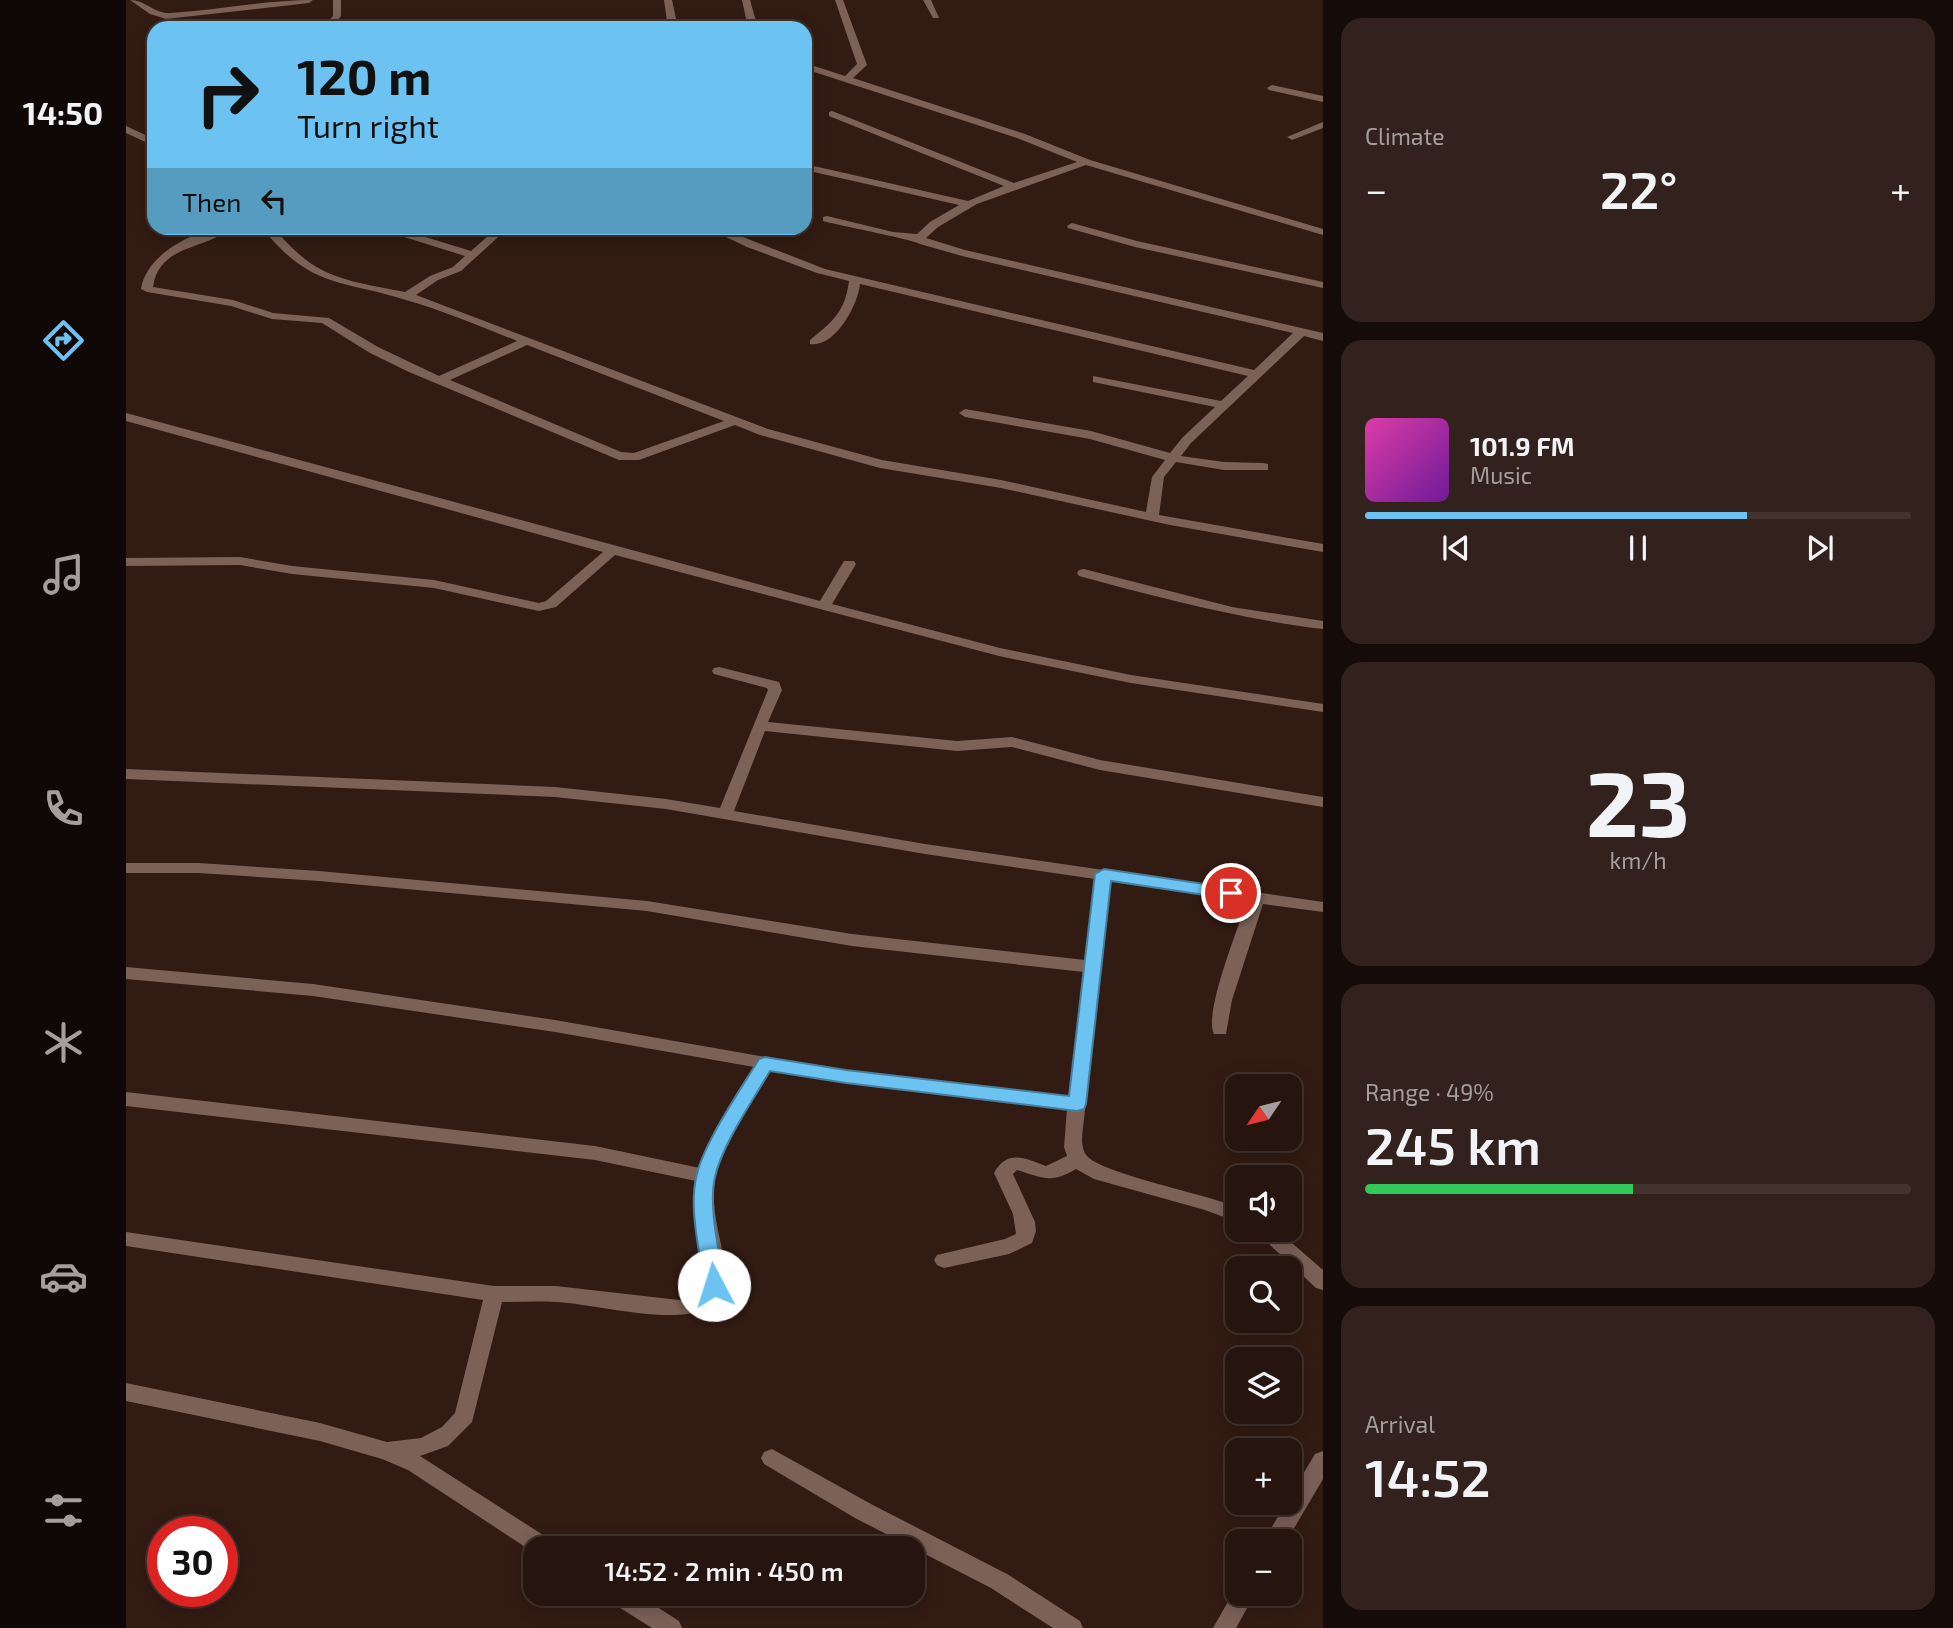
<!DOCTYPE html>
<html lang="en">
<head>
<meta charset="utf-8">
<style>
  :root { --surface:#26140e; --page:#32211c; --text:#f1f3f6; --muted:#a49e9e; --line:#42332e; --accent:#6cc3f2 }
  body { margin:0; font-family:"Exo 2",sans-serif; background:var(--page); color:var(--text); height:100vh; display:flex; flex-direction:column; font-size:26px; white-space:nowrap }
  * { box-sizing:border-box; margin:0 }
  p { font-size:23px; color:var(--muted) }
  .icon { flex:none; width:38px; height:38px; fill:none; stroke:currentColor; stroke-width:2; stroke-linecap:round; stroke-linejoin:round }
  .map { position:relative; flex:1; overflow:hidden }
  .sheet { display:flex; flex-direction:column; gap:18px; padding:18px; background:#150b08; width:630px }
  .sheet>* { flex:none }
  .guide { position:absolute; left:21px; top:21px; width:665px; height:214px; border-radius:21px; box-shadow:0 4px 18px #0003,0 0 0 2px var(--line); background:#6cc3f2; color:#111; overflow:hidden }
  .needle { width:46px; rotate:235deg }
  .buttons { position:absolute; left:1099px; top:1074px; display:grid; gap:14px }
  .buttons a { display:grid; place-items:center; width:77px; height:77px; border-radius:14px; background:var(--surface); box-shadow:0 4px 18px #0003,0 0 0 2px var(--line); font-size:35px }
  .speed { position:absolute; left:21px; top:1516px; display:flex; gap:14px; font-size:35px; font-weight:700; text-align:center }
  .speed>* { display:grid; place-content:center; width:91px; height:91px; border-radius:50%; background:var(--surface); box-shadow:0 4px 18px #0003,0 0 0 2px var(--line); line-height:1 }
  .speed .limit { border:10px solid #d22; background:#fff; color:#111 }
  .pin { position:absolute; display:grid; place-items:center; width:60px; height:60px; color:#fff; margin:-30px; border:4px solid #fff; border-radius:50%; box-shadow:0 2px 7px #0007 }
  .me { position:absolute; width:77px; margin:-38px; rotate:355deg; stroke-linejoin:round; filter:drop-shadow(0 0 5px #0008) }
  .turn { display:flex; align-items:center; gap:24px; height:147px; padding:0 35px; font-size:32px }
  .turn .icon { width:91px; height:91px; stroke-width:2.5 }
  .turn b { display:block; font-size:49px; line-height:60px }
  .then { display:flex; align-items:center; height:66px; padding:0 35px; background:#0003; gap:14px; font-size:26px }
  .big { font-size:52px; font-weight:600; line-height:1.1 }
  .sheet .widget { flex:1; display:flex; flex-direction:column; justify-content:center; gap:10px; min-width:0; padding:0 24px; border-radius:21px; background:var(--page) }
  .sheet .dial { align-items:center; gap:0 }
  .dial b { font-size:91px; line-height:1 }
  .song { display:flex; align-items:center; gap:21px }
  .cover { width:84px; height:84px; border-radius:10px; background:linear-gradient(135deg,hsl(320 70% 55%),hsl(280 70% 35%)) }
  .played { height:7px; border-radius:4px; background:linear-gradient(90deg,var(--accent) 70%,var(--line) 70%) }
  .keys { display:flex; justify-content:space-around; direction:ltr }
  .heat { display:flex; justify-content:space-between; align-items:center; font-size:38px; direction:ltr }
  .charge { height:10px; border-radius:5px; background:linear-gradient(90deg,#34c759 49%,var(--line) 0) }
  .trip { position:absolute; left:397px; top:1536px; width:402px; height:70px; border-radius:21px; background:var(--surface); box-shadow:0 4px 18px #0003,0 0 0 2px var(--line); font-weight:600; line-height:70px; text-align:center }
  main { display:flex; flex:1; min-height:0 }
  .tab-bar { display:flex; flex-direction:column; width:126px; justify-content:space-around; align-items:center; background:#0f0806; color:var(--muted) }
  .tab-bar .icon { width:49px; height:49px }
  .tab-bar .on { color:var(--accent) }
  .tab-bar b { font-size:32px; color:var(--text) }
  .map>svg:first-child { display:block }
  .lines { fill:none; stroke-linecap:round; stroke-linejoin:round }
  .minor { fill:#7c6157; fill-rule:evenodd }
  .route { fill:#6cc3f2; stroke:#467f9d; stroke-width:2 }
</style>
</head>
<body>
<main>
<nav class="tab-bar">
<b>14:50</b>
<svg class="icon on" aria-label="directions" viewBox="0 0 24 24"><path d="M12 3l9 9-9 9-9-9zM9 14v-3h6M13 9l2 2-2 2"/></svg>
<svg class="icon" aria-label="music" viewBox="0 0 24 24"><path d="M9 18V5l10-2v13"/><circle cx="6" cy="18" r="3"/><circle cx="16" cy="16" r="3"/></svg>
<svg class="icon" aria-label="phone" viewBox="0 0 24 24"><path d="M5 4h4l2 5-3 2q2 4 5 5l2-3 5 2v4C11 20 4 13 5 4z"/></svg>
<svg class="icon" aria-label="climate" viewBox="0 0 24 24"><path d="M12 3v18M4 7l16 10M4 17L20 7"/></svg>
<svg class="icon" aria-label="car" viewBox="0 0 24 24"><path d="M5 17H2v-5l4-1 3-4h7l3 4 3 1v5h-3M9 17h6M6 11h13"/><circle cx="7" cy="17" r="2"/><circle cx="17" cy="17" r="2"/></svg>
<svg class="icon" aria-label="filters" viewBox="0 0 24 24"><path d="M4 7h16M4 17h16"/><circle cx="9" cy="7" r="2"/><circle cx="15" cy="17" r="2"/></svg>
</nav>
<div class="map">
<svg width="1197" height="1628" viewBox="0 0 1197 1628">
  <rect width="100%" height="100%" fill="#321b13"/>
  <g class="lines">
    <g class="minor">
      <path d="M4,0C19,0 29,14 44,13C92,10 139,0 187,0L183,3L40,19L24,14Z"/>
      <polygon points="207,0 215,0 215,16 206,28 196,28 207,16"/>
      <polygon points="538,0 546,0 552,28 542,28"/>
      <polygon points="616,0 624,0 632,28 622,28"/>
      <path d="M709,0H717L741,65L727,78L899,134L964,160L1197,229V235L960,165L851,204L812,227L800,238L839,250L1197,333V341L1178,336L1065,443L1055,456L1098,462L1137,463L1142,464V470H1098L1050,462L1038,477L1033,515L1197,544V552L1044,525L875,488L754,468L634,435L609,425L513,460H493L283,372L244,353L196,323L146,319L105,306L21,292L15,289C20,254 70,228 103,228C83,250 33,243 27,287L107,300L147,313L203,318L252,347L313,376L391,341C354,326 318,311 280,300C213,279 186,289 136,228H147C157,238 167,250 179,259C206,281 245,285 279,292L304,276L327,267L339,256L256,230L255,228H270L345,251L371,228H382L335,271L312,280L290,295L642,429L756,460L875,480L1020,512L1026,477L1039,460L964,439L839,417L833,413L839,409L965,431L1044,453L1057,437L1089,407L967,382V376L1095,401L1122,376L734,284C732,305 709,348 684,344V340C707,321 719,312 723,281L691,273L621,247L581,228H594L699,269L1128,370L1167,333L836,256L794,244C789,240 711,225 697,221V217L701,216L767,232L791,234L804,222L833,205L679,170V164L842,201L878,186L703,116V112L706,111L888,183L951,162L891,138L679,69V63L719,76L731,64ZM401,345L598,421L508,453L495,452L324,380Z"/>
      <polygon points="797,0 805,0 813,18 807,18"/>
      <polygon points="1146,85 1197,96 1197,102 1143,90 1141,88"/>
      <polygon points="1197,122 1197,128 1166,140 1161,137"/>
      <polygon points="0,126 28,139 28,146 0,133"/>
      <polygon points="946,223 1011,241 1197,282 1197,288 1009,247 942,228 941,226"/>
      <polygon points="0,413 694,601 718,561 728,561 730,564 706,604 874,648 1005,675 1197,704 1197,712 1005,683 873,656 489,555 430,607 413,611 308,588 166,574 114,565 0,566 0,558 114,557 166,566 308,580 413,603 420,601 477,552 0,421"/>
      <path d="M958,569L1106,607L1197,621V629C1114,619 1034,598 953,576L951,573L953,570Z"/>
      <path d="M593,667L653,682L656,690L642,722L831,741L886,737L974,760L1197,797V807L974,770L886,747L831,751L639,731L608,811L799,844L1197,902V912L1137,904L1106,1000L1100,1034H1088C1077,1014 1113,926 1121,901L985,881L958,1119C957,1130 953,1147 961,1156C975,1173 1082,1195 1111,1207V1222L1079,1210L968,1179L950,1169C925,1184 917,1178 891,1170L887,1174L909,1222L910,1231L906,1243L883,1254L818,1268L811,1265L808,1260L811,1255L879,1239L890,1234L887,1214L868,1173C881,1149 899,1158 920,1166L941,1156L938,1147L941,1109L720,1083L644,1070C621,1109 585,1154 588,1202C589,1227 599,1251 599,1276C597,1289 593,1302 581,1308C547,1326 470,1304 431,1302C413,1301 394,1302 376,1302L346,1422L322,1446L294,1456L428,1542L431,1549H410V1554L282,1470L256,1459L194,1441L0,1401V1383L194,1423L261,1442L295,1438L316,1427L329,1413L357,1300L0,1246V1232L368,1286H430L553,1300C569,1298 577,1292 580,1276L569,1205L570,1181L469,1160L0,1106V1092L469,1146L574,1168L591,1127L628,1067L429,1032L187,996L0,979V967L187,984L429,1020L720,1071L943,1096L958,972L726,946L521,911L193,881L73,873H0V863H73L193,871L521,901L726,934L959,960L969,879L799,854L540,809L429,797L0,779V769L429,787L540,799L594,808L642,690L641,688L588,674L586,671L588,668Z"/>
      <polygon points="1128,1230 1151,1230 1197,1270 1197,1290 1190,1288"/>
      <polygon points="646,1449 745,1504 881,1574 954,1621 957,1628 927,1628 865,1588 729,1518 638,1464 635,1458 638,1452"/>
      <polygon points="1197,1451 1197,1479 1160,1542 1137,1542 1160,1503 1164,1503 1164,1496 1189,1454"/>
      <polygon points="1111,1586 1111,1594 1129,1594 1110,1628 1087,1628"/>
      <polygon points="480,1594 511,1594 553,1621 556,1628 526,1628 483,1601"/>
    </g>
  </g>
  <path class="route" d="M978,869L1105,888L1113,893L1105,899L985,881L960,1104L958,1109L951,1111L720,1083L644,1071C627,1100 596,1145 589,1177C582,1207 594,1254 598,1285L595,1291L588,1293L581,1291L578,1285C574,1252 563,1211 570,1178C576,1145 615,1089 633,1059L639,1057L720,1070L943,1096L969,874Z"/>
</svg>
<div class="buttons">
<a><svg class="needle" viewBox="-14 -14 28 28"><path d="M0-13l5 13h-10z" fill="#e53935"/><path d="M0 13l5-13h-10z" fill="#a49e9e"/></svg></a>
<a><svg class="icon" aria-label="sound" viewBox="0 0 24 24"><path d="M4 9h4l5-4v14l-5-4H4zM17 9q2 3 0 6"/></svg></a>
<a><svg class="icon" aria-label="search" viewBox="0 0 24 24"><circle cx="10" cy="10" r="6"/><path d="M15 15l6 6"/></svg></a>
<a><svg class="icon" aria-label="layers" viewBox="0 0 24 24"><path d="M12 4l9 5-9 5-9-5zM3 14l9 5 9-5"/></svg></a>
<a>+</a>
<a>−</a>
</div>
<div class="speed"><div class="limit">30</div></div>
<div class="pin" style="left:1105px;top:893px;background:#d93025"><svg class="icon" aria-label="arrive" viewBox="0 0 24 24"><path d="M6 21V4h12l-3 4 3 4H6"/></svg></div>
<svg class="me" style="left:588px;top:1285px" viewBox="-20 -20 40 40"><circle r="19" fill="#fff"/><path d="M0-13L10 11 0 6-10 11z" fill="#6cc3f2"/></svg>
<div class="trip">14:52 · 2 min · 450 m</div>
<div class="guide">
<div class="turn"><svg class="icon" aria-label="right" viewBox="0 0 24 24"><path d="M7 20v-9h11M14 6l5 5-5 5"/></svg><div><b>120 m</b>Turn right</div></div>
<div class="then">Then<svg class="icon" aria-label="left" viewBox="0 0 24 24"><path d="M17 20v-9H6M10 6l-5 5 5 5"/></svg></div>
</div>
</div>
<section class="sheet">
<div class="widget"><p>Climate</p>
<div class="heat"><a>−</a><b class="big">22°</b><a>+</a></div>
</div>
<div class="widget">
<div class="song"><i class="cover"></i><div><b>101.9 FM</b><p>Music</p></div></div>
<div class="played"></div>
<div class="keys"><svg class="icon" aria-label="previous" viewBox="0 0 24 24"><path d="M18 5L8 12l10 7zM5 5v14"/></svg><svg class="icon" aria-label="pause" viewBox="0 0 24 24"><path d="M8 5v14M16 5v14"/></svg><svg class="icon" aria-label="next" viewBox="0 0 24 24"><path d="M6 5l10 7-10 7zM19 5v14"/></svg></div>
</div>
<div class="widget dial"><b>23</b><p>km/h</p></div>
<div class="widget"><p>Range · 49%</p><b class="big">245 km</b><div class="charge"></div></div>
<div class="widget"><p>Arrival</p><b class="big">14:52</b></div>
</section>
</main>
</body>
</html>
